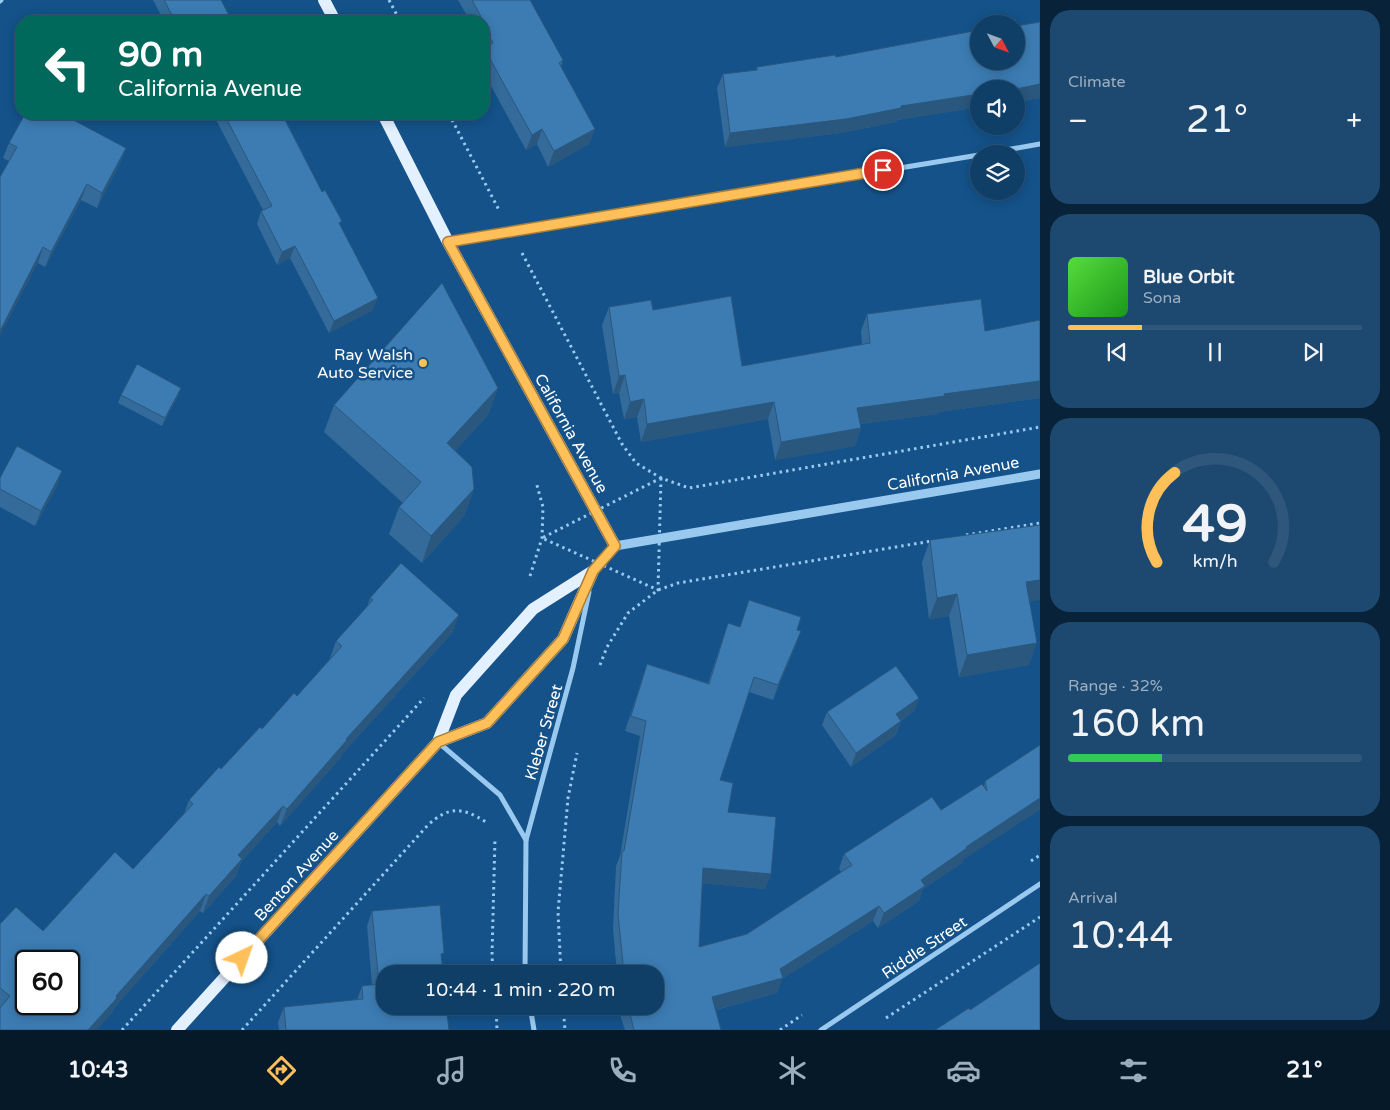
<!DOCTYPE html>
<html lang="en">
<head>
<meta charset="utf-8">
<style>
  :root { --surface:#0f3e67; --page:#1d4970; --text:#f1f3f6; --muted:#9baec0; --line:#2f577b; --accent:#ffc059 }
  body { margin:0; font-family:"Varela Round",sans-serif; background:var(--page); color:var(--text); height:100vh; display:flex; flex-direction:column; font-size:19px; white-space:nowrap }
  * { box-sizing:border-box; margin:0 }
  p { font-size:16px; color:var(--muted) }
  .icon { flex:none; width:28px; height:28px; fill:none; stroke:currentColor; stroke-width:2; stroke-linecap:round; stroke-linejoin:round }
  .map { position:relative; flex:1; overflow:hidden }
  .drawer { display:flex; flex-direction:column; gap:10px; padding:10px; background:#082239; width:350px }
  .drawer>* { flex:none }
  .guide { position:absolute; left:15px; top:15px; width:475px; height:105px; border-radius:20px; box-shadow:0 2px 12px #0003,0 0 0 1px var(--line); background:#00695c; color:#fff; overflow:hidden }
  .needle { width:32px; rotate:131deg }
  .controls { position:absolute; left:970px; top:15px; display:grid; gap:10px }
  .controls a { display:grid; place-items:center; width:55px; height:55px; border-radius:50%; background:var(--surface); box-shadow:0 2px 12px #0003,0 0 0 1px var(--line); font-size:25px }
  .speed { position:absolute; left:15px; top:950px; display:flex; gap:10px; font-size:25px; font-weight:700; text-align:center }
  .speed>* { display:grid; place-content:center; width:65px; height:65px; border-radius:50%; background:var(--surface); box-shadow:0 2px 12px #0003,0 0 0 1px var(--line); line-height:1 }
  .speed .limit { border:2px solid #111; border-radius:8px; background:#fff; color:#111 }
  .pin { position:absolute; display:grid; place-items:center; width:42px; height:42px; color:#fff; margin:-21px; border:2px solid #fff; border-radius:50%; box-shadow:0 1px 5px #0007 }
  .me { position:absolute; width:55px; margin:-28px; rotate:42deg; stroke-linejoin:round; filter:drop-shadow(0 0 4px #0008) }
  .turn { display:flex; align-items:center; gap:18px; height:105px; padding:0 20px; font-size:22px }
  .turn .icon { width:65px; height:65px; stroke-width:2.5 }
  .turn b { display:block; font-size:35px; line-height:42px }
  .big { font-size:38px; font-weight:600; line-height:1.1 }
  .drawer .tile { flex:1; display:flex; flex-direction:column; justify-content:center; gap:8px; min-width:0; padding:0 18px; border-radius:20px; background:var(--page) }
  .drawer .dial { align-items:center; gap:0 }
  .dial svg { height:130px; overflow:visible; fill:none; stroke:var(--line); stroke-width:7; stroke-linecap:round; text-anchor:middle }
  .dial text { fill:var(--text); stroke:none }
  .song { display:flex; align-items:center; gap:15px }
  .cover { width:60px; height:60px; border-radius:8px; background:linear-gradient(135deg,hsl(110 70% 55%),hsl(120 70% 35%)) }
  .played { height:5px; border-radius:2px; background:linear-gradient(90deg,var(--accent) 25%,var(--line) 25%) }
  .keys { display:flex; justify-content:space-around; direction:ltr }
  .heat { display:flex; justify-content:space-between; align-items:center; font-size:28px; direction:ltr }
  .charge { height:8px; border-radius:4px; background:linear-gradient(90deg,#34c759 32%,var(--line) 0) }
  .trip { position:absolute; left:376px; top:965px; width:288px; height:50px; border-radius:20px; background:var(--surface); box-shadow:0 2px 12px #0003,0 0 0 1px var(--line); font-weight:600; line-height:50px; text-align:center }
  .menu { display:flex; height:80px; justify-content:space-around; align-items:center; background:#061929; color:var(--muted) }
  .menu .icon { width:35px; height:35px }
  .menu .active { color:var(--accent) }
  .menu b { font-size:22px; color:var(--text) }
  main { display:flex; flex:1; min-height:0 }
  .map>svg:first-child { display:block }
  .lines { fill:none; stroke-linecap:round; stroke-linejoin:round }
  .path { stroke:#9ac9f0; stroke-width:3; stroke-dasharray:2.5 4; stroke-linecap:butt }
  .minor { stroke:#9ac9f0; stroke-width:5 }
  .tertiary { stroke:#9ac9f0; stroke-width:9 }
  .secondary { stroke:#c8e3fb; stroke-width:10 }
  .primary { stroke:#e3f0ff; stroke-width:12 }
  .wall { fill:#346b9a }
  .shaded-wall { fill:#2a577d }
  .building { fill:#3c7cb3; stroke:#2a577d; fill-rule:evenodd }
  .route-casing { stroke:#a67d3a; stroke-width:12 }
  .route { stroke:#ffc059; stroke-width:9 }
  .poi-dot { fill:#ffc059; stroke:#145289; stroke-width:2 }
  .labels { text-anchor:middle; stroke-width:5; stroke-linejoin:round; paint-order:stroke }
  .poi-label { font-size:16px; fill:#fff; stroke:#145289; text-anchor:end }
  .street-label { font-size:16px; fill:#fff; stroke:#145289 }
</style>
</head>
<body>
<main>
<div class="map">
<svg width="1040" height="1030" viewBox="0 0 1040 1030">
  <rect width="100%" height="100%" fill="#145289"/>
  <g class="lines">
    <g class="path">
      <polyline points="389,0 400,21"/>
      <polyline points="449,114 499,210"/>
      <polyline points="522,253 622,444 636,463 661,478 689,488 1040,427"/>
      <polygon points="661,478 658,590 542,538"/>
      <polyline points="966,535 1040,523"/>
      <polyline points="530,576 542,538 543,507 536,482"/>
      <polyline points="600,665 607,647 628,613 658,590 678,583 932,541"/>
      <polyline points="1031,861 1040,855"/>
      <polyline points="493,974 492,955 495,838"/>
      <polyline points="561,974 558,912 568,798 577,753"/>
      <polyline points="496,1006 497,1030"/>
      <polyline points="563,1006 565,1030"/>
      <polyline points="886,1018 1040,917"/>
      <polyline points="122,1030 424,698"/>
      <path d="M242,1030L428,825C449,806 462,807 486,822"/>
      <polyline points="780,1030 802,1015"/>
    </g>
    <g class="minor">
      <polyline points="0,1 1,0"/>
      <polyline points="983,154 1040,144"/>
      <polyline points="449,242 979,155"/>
      <polyline points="439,743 500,795 526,840"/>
      <polyline points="525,974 526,840 573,668 589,592"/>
      <polyline points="530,1006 534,1030"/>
      <polyline points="821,1030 1040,884"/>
    </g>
    <polyline class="tertiary" points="615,546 1040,474"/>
    <polyline class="secondary" points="593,571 615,546"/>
    <g class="primary">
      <polyline points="324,0 335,21"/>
      <polyline points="383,114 448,242 615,546"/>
      <polyline points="438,742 487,723 563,639 593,571"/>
      <polyline points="177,1030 438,742 456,695 533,609 593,571"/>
    </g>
  </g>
  <g class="wall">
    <polygon points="153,0 221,0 232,21 164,21"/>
    <polygon points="458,0 530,0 563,60 561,67 595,129 589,144 548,167 537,144 526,150 484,73 484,21 470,21"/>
    <polygon points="1040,22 1040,98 1016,102 1016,89 979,89 979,107 897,120 896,122 841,133 725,147 717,88 723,74 756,70 757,67 835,55 836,57 979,30 979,61 1016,61 1016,26"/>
    <polygon points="213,114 282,114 322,192 340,225 373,310 329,333 290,258 277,265 257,224 261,211 263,210"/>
    <polygon points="9,143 126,148 120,163 97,208 81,200 45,267 38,263 9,161 3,158"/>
    <polygon points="609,307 653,310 742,366 862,345 861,331 867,314 985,331 1040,320 1040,398 939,412 938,414 860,424 861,428 855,446 775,460 768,419 641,442 637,417 624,419 619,393 613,394 602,325"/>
    <polygon points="498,388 488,415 455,451 474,489 464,516 422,563 389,534 399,507 403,503 324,432 334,405"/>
    <polygon points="121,395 178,396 162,426 118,403"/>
    <polygon points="0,478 57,486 35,526 0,507"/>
    <polygon points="930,540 1030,602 1029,665 959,677 949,616 929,619 922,562"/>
    <polygon points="370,598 453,632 343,753 341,757 280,826 277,822 241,862 236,876 203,913 200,911 114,1008 111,1014 0,1030 0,924 43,931 133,869 184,814 189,800 262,729 297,696 331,658 330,658 336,641 367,607"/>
    <polygon points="728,623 740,627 797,630 801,631 795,647 773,700 749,692 720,780 728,812 771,874 765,889 702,883 699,947 747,934 841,872 839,869 844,854 941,810 984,786 985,781 1040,745 963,860 962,863 923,889 919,901 878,928 873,921 782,979 777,993 716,1010 721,1030 625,1030 621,1018 620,1006 655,1006 655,974 617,974 613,929 616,866 620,856 640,736 625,731 647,664 708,683"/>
    <polygon points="919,698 914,711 901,721 896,735 851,767 822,725 827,712"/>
    <polygon points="372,911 442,960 449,1030 279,1030 278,1022 284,1007 357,1000 362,986 372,985 367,926"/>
  </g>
  <g class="shaded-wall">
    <polygon points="1040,84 1040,98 1016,102 1016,89"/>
    <polygon points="979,94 979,107 897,120 896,122 841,133 725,147 730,133"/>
    <polygon points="542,129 537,144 526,150 532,135"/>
    <polygon points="595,129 589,144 548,167 554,151"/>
    <polygon points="126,148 120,163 97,208 102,193"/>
    <polygon points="87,184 81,200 45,267 51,252"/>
    <polygon points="295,246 290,258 277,265 282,252"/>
    <polygon points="43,247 38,263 0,336 0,331"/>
    <polygon points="378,298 373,310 329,333 334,321"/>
    <polygon points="625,375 619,393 613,394 619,376"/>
    <polygon points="1040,381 1040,398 939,412 938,414 851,425 857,408 944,394"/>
    <polygon points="181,388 178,396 162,426 165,418"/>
    <polygon points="498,388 488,415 437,471 447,443"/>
    <polygon points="644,399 637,417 624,419 630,402"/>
    <polygon points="774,402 768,419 641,442 647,424"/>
    <polygon points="861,428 855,446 775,460 781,442"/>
    <polygon points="62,471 57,486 35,526 41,511"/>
    <polygon points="474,489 464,516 422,563 431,536"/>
    <polygon points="1040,580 1040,600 1018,604 1026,582"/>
    <polygon points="957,594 949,616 929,619 937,598"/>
    <polygon points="459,615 453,632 343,753 341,757 280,826 287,809 346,739"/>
    <polygon points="801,631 795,647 773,700 778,685"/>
    <polygon points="1037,643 1029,665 959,677 967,655"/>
    <polygon points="919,698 914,711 891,728 896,714"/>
    <polygon points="901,721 896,735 851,767 856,753"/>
    <polygon points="1040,798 1040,810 963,860 962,863 923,889 919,901 878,928 884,913 921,880 966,847"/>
    <polygon points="283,806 277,822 241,862 236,876 203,913 209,896 238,855"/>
    <polygon points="703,868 771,874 765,889 697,883"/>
    <polygon points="206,894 200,911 114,1008 111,1014 97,1030 88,1030 116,996"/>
    <polygon points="879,906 873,921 782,979 777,993 707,1012 712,997 780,969"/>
  </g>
  <g class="building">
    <polygon points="164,0 221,0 232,21 175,21"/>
    <polygon points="472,0 530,0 563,60 559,63 595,129 554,151 542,129 532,135 484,48 493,43 484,27 486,26"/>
    <polygon points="1015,19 1016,24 985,24 985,22"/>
    <polygon points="1040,22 1040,84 1016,89 979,89 979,94 901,106 901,108 846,119 730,133 723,74 757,70 757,67 835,55 836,57 979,30 979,61 1016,61 1016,26"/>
    <polygon points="25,114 62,114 126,148 102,193 87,184 51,252 43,247 0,331 0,177 17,147 9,143"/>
    <polygon points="224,114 282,114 322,192 325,190 342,221 339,223 378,298 334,321 295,246 282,252 261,211 272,206"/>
    <polygon points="442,283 498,388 447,443 472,467 474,489 431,536 399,507 421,482 334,405"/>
    <polygon points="731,296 742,366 870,343 867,314 981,299 985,331 1040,320 1040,381 944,394 945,396 857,408 861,428 781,442 774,402 647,424 644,399 630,402 625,375 619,376 609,307 651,300 653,310"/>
    <polygon points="137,364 181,388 165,418 121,395"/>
    <polygon points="17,446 62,471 41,511 0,489 0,478"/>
    <polygon points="1040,525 1040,580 1026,582 1037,643 967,655 957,594 937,598 930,540"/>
    <path d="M401,563L459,615L346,739L347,740L287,809L283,806L238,855L242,859L209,896L206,894L116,996L117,998L88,1030H0V1008L10,996L0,988V924L16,907L43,931L115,852L133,869L193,804L189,800L219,767L221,769L260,727L262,729L294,693L297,696L342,646L336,641L373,600L370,598ZM26,961H69V1004H26Z"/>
    <polygon points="749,600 801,617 797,630 801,631 778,685 754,677 720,780 733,783 728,812 776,817 771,874 703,868 699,947 747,934 852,865 844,854 932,797 941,810 982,784 987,791 985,781 1040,745 1040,798 966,847 967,848 921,880 925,886 884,913 879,906 780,969 783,978 712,997 721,1030 634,1030 628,1006 655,1006 655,974 624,974 618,914 622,851 624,851 646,721 631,716 647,664 709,684 728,623 740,627"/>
    <polygon points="896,666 919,698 896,714 901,721 856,753 827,712"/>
    <polygon points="440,905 444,953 441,954 443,974 385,974 385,1006 446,1006 449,1030 286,1030 284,1007 363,999 362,986 379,984 372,911"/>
    <polygon points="1040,963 1040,1030 935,1030 969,1008 970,1010"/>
  </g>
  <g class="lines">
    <g class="route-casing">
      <polyline id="route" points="242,958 438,742 487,723 563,639 593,571 615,546 448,242 883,170"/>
    </g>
    <use href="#route" class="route"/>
  </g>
  <circle class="poi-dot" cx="423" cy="363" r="5"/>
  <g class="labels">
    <g class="poi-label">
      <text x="413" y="360">Ray Walsh<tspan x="413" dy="18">Auto Service</tspan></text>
    </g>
    <g class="street-label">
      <text transform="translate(572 433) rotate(61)" y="6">California Avenue</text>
      <text transform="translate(953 473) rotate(-10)" y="6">California Avenue</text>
      <text transform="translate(543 732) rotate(-74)" y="6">Kleber Street</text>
      <text transform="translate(296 875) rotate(-48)" y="6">Benton Avenue</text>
      <text transform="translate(924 947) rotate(-34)" y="6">Riddle Street</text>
    </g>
  </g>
</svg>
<div class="controls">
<a><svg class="needle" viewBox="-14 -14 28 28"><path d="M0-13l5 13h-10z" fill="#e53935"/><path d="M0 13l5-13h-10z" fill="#9baec0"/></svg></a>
<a><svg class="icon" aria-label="sound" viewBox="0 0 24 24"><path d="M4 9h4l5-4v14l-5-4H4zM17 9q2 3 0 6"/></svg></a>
<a><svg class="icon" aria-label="layers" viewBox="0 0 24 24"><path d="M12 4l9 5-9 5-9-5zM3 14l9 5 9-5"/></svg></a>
</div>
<div class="speed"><div class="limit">60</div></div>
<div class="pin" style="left:883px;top:170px;background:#d93025"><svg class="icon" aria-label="arrive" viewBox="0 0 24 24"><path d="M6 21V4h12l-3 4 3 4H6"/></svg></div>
<svg class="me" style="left:242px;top:958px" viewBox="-20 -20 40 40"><circle r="19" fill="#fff"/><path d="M0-13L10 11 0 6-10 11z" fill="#ffc059"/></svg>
<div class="trip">10:44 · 1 min · 220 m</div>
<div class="guide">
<div class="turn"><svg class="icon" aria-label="left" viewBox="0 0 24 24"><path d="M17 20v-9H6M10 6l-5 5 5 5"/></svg><div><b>90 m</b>California Avenue</div></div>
</div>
</div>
<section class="drawer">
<div class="tile"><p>Climate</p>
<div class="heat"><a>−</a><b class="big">21°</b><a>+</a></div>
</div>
<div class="tile">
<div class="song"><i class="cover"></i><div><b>Blue Orbit</b><p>Sona</p></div></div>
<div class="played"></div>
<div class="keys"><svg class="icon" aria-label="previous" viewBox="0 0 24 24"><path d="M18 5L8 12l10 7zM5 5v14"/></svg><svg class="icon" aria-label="pause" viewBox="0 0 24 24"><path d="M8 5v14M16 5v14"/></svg><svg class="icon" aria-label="next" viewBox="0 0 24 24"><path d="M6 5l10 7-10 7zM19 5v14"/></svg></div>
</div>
<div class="tile dial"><svg viewBox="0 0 100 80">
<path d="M14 69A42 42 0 1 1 86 69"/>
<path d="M14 69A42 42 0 0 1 25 14" stroke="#ffc059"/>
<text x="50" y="56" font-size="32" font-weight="700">49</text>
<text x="50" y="72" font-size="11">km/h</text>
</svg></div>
<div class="tile"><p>Range · 32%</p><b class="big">160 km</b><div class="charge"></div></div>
<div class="tile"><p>Arrival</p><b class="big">10:44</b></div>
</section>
</main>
<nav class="menu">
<b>10:43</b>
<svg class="icon active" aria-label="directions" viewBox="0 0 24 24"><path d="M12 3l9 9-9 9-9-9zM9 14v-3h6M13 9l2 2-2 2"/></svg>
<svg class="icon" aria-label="music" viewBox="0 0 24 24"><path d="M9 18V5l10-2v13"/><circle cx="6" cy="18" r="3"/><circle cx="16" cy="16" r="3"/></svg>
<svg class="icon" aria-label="phone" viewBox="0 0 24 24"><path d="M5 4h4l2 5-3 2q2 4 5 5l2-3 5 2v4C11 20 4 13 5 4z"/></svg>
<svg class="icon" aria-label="climate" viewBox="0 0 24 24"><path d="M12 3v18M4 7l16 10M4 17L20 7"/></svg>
<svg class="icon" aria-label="car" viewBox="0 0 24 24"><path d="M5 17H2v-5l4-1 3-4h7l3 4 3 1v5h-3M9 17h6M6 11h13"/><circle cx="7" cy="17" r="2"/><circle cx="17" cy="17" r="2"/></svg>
<svg class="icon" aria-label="filters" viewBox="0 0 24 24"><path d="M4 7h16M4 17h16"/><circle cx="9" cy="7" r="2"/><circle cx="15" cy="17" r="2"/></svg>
<b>21°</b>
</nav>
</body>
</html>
